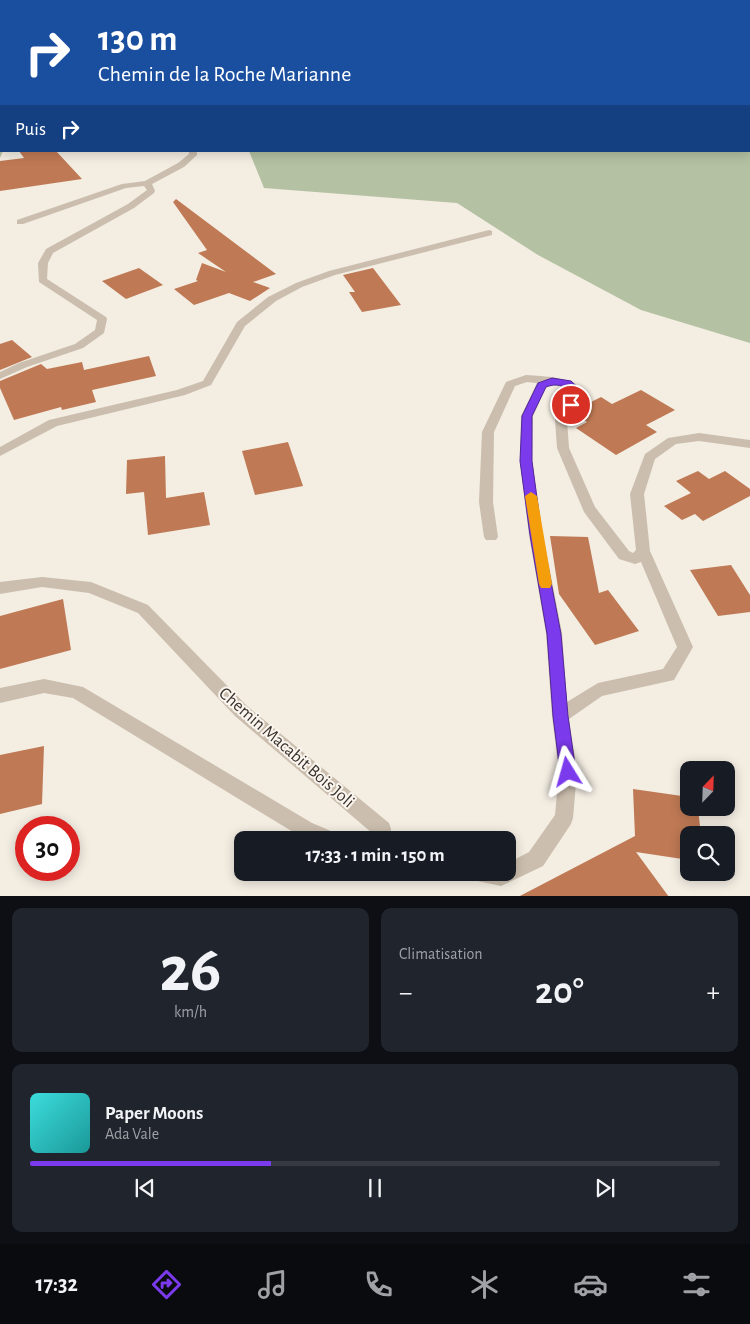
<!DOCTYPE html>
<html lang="fr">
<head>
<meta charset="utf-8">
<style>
  :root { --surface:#171b24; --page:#20242c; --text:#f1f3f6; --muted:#9ea1a6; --line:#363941; --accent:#7c3aed }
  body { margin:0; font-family:"Alegreya Sans",sans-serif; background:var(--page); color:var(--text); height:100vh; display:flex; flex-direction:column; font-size:19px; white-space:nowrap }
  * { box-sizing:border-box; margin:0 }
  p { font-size:16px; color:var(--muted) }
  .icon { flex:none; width:28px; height:28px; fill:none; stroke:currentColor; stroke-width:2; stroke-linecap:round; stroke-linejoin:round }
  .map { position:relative; height:896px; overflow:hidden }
  .details { display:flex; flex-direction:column; gap:12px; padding:12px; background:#0d0f14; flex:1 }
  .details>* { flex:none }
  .top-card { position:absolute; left:0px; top:0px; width:750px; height:152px; box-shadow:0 2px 12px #0003; background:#1a4fa0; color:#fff; overflow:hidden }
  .needle { width:32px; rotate:23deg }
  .fabs { position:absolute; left:680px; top:761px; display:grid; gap:10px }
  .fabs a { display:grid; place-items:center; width:55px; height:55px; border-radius:10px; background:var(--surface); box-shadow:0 2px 12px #0003; font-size:25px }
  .speed { position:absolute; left:15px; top:816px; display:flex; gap:10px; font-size:25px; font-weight:700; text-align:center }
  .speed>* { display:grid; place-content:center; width:65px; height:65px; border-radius:50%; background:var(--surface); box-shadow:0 2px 12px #0003; line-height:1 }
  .speed .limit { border:8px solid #d22; background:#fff; color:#111 }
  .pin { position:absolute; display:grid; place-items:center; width:42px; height:42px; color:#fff; margin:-21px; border:2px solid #fff; border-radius:50%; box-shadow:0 1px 5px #0007 }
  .me { position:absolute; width:55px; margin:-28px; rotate:352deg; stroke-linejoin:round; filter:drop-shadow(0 0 4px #0008) }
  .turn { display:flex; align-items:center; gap:18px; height:105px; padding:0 15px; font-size:22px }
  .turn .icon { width:65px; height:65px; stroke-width:2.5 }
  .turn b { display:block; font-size:35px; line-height:42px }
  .then { display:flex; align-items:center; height:48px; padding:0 15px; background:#0003; gap:10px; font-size:19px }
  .big { font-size:38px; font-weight:700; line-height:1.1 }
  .details .tile { flex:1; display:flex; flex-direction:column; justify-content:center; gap:8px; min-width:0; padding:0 18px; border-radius:10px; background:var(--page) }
  .details .dial { align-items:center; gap:0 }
  .dial b { font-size:65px; line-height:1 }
  .song { display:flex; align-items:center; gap:15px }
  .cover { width:60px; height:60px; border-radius:8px; background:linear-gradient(135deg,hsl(180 70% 55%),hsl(180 70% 35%)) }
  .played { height:5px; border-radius:2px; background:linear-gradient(90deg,var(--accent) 35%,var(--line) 35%) }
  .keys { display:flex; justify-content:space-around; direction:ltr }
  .heat { display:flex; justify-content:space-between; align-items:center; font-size:28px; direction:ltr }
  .details .tiles { flex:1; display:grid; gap:12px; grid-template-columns:1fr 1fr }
  .tile:last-child { grid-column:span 2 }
  .trip { position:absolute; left:234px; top:831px; width:282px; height:50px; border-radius:10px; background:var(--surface); box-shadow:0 2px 12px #0003; font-weight:700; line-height:50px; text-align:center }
  .tab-bar { display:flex; height:80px; justify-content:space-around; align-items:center; background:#090b0e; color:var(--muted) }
  .tab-bar .icon { width:35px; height:35px }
  .tab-bar .current { color:var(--accent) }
  .tab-bar b { font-size:22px; color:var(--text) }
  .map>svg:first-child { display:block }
  .green { fill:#b4c1a2 }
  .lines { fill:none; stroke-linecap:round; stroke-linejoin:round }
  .river { fill:#82a8ae; fill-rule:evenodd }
  .building { fill:#bf7954 }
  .path { stroke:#b7a998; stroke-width:1; stroke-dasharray:1 1; stroke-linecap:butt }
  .minor { fill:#cbbeae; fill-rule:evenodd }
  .route { fill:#7c3aed; stroke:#51269a }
  .slow { fill:#f59e0b }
  .labels { text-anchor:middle; stroke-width:4; stroke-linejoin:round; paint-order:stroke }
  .near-street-label { font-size:18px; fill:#3a322c; stroke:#faf6ef }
</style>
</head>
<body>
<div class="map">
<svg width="750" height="897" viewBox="0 0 750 897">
  <rect width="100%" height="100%" fill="#f3ede2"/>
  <polygon class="green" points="0,0 750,0 750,343 641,310 538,255 457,203 264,188 249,151 749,151 749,1 1,1 1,151 3,151 0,158"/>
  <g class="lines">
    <g class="river">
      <polygon points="650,0 670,0 670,1 651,1"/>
      <rect x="749" y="30" width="1" height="12"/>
    </g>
  </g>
  <g class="building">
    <polygon points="19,151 56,151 82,179 0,191 0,161 24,158"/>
    <polygon points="176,199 276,274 253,282 270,288 250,301 229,293 194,305 174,289 198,281 196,280 202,263 226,272 198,253 207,250 173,202"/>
    <polygon points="139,268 163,285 126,299 102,281"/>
    <polygon points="373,268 401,305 362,312 349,292 355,292 343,275"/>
    <polygon points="12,340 32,357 0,370 0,344"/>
    <polygon points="149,356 156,376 92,390 96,402 62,410 61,407 14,420 0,388 0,381 41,364 47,369 82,362 84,370"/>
    <polygon points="641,390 675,410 646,425 657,432 616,455 576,428 587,422 573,413 575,410 601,397 612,404"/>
    <polygon points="288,442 303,486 255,495 242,451"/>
    <polygon points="165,456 166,498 204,492 210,525 148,535 144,492 126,494 127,460"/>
    <polygon points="698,471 709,479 725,471 750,489 750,496 703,521 695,514 682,520 664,506 691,493 676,481"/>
    <polygon points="550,536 588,537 599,593 608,590 639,631 595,645 559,594"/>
    <polygon points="731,565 750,595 750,612 718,616 690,570"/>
    <polygon points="63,599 71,650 0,669 0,616"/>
    <polygon points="44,746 42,804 0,814 0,755"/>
    <polygon points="633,789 689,797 689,808 698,808 701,835 689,835 689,860 636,852 669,897 518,897 635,836"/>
  </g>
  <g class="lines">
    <polyline class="path" points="87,1 91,0"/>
    <g class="minor">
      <rect x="0" y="74" width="1" height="4"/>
      <polygon points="189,151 197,151 197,155 184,167 152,184 155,191 154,193 134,208 53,253 48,263 47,279 106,317 107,319 104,333 83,348 27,367 0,379 0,372 19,363 75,344 95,330 97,320 39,282 38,263 46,249 128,204 147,190 144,186 126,188 23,224 17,224 17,220 122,184 145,181 178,163 189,154"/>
      <polygon points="489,230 492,231 492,235 335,275 302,287 276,301 245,326 211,385 185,395 57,426 0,456 0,447 49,420 177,390 203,381 237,322 268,297 296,283 329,271"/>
      <path d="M526,375C545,377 570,375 583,392L567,420L569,448L595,507L629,551L633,553L636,550L630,494L645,454L668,438L699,433L750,440V448L699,441L676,444L655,459L644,494L650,551L693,647L674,680L602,696L569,719L577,772L573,818L571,824L543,866L501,886L468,879L465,872H508V863L529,852L555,815L559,772L552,716L546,633L529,535L520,461L521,416L537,383L527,382L515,386L494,432L493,502L498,537L496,540H486L484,537L479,502L482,432L506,382ZM552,385L561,386L571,393L555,420L557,448L584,512L619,559L635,564L641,562L677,647L663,669L598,683L567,702L562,633L543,535L532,461L533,416L546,387Z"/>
      <polygon points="42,577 91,582 148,605 247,706 389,823 391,829 390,840 372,840 372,833 235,716 138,613 89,593 42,587 0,594 0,582"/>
      <polygon points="44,679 83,687 312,823 338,834 340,840 309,840 298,835 73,698 44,693 0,703 0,688"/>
    </g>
  </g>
  <path class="route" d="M552,378L571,381L583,392L575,407L571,408L566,405L572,393C563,385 557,383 546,387L532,416V461L542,535L561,634L568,716L576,772L574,777L568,779L562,777L560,772L553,716L547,634L530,535L520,461L522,416L538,383Z"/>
  <polygon class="slow" points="531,492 537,496 552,584 550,588 541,588 539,584 525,496"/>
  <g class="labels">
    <g class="near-street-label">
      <text transform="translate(287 747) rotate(41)" y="6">Chemin Macabit Bois Joli</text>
    </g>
  </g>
</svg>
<div class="fabs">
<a><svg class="needle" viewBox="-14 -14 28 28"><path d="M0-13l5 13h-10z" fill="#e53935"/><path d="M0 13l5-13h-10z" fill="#9ea1a6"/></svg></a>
<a><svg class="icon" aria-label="search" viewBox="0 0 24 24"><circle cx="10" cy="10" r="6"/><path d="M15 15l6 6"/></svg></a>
</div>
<div class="speed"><div class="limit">30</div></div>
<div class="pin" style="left:571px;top:405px;background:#d93025"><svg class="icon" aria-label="arrive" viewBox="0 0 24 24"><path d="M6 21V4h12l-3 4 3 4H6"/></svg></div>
<svg class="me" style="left:568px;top:772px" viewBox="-20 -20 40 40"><path d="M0-17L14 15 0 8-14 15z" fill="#7c3aed" stroke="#fff" stroke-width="4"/></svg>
<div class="trip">17:33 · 1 min · 150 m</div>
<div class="top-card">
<div class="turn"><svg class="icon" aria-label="right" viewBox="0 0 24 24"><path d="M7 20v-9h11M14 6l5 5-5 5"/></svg><div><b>130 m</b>Chemin de la Roche Marianne</div></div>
<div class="then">Puis<svg class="icon" aria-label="right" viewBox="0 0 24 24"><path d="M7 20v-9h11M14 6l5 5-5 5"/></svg></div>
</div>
</div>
<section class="details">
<div class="tiles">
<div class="tile dial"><b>26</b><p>km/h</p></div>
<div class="tile"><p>Climatisation</p>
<div class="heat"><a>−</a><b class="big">20°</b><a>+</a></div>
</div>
<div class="tile">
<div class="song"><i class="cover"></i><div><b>Paper Moons</b><p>Ada Vale</p></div></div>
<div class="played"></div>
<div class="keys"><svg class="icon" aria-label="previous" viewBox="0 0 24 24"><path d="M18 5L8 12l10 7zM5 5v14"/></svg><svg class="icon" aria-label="pause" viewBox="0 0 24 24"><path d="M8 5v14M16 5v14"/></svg><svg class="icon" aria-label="next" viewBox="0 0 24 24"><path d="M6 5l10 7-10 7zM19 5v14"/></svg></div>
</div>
</div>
</section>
<nav class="tab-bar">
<b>17:32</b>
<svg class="icon current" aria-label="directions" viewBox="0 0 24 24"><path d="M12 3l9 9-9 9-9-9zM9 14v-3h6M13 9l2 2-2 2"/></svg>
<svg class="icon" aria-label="music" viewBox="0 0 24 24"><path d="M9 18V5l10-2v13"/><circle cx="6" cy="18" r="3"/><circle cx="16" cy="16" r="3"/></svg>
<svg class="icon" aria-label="phone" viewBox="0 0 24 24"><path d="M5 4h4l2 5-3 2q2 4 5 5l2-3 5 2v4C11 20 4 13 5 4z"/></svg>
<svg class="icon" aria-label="climate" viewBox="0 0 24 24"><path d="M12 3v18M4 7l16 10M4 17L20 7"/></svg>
<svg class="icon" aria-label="car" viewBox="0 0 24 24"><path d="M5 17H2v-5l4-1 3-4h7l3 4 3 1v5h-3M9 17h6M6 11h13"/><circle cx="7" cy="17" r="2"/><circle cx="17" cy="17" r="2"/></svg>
<svg class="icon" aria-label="filters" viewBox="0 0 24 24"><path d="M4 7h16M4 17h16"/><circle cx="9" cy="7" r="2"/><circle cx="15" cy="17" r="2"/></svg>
</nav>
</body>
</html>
